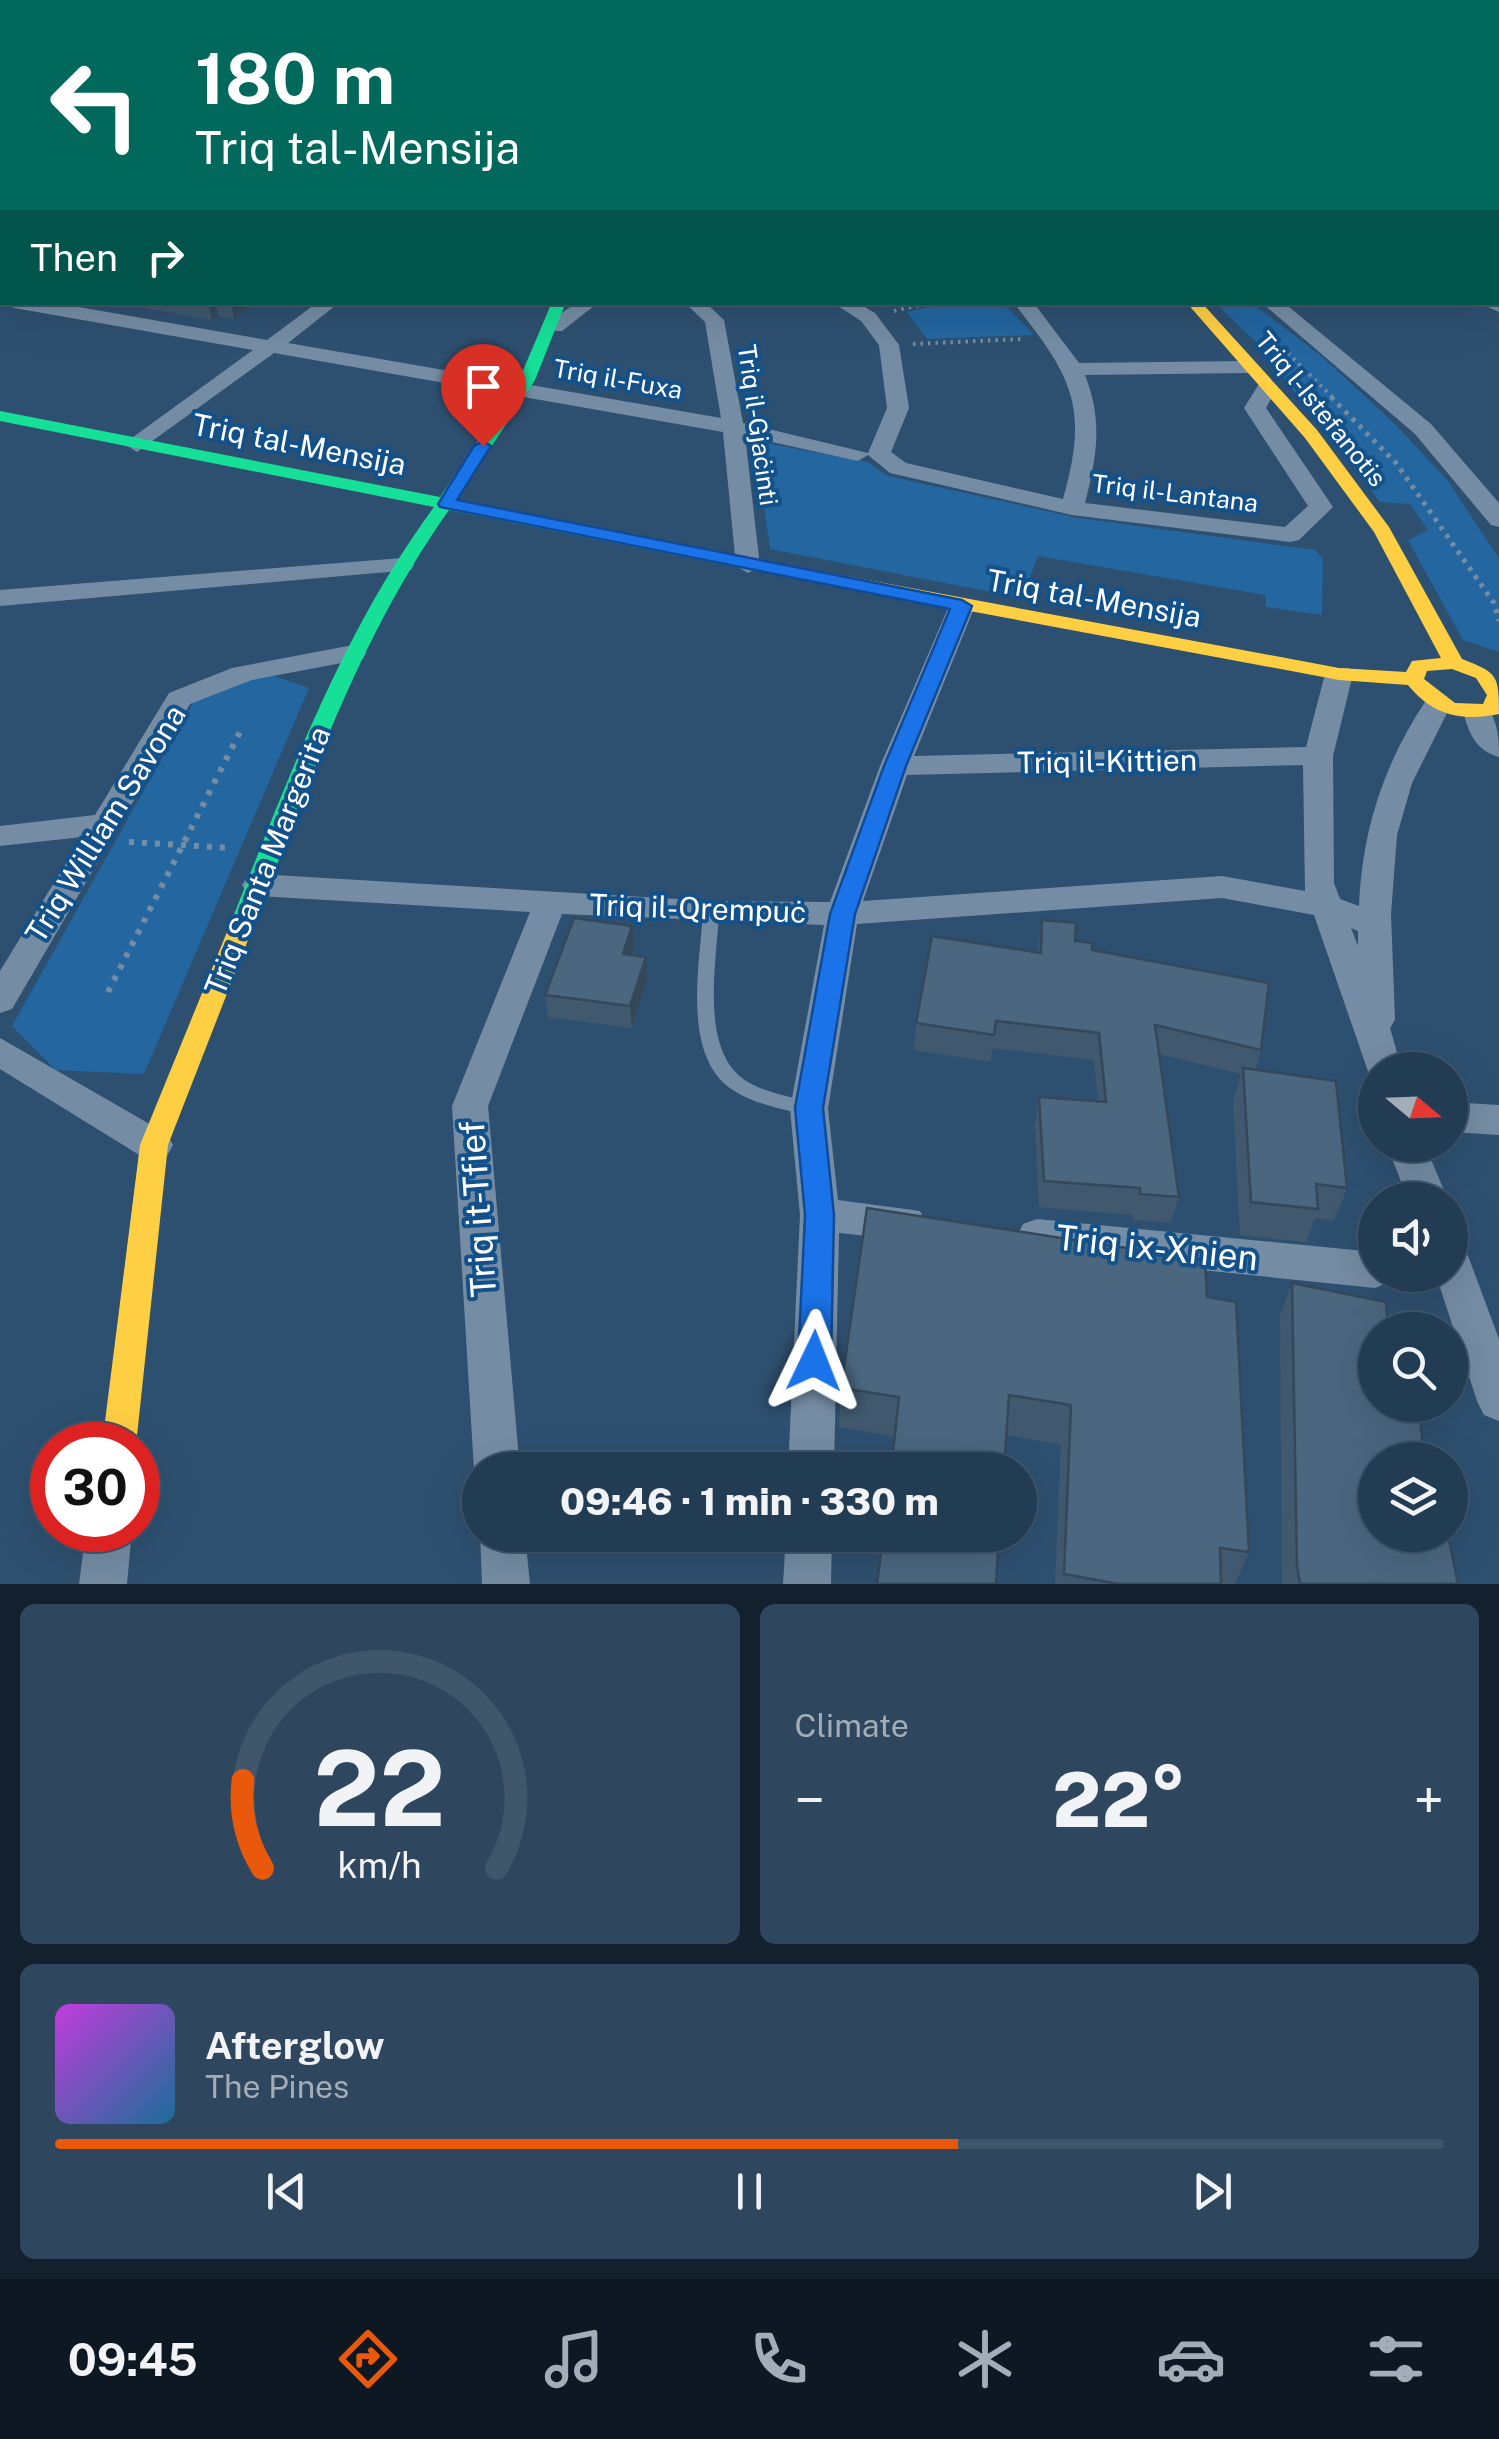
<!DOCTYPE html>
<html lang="en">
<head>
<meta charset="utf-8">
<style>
  :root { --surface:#223c54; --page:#2e475e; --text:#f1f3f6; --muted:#a2adb8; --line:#3f566b; --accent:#ea580c }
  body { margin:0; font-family:"Public Sans",sans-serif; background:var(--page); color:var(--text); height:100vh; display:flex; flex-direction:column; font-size:38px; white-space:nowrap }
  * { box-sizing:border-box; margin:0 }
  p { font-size:32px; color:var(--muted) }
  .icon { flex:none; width:55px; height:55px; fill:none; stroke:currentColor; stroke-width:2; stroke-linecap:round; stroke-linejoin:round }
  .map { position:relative; height:1584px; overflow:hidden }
  .details { display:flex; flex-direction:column; gap:20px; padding:20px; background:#13212e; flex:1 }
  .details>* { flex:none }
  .hud { position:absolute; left:0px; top:0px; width:1500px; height:305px; box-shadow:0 10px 40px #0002,0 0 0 2px var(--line); background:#00695c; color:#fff; overflow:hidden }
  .needle { width:65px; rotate:109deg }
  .fabs { position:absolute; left:1358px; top:1052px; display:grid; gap:20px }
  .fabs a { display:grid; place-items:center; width:110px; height:110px; border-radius:50%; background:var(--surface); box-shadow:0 10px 40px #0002,0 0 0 2px var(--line); font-size:50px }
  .speed { position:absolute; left:30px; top:1422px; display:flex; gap:20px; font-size:50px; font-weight:700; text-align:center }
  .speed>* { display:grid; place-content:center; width:130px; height:130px; border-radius:50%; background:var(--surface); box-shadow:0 10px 40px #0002,0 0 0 2px var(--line); line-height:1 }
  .speed .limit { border:15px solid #d22; background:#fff; color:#111 }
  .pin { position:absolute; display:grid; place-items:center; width:85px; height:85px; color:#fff; margin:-102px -42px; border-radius:50% 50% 50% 0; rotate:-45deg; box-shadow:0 0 10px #0007 }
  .pin .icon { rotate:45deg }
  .me { position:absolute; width:110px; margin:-55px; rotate:2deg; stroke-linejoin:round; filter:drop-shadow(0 0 8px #0008) }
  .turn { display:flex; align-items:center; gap:35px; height:210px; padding:0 30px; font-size:45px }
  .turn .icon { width:130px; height:130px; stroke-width:2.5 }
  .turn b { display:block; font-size:70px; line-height:85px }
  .then { display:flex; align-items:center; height:95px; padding:0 30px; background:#0003; gap:20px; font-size:38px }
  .big { font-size:75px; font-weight:800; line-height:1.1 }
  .details .widget { flex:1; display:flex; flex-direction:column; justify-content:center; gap:15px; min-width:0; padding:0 35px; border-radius:15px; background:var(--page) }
  .details .dial { align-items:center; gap:0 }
  .dial svg { height:260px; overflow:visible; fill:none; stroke:var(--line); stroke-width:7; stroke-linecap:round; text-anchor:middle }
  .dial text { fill:var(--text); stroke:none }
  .song { display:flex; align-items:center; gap:30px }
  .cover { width:120px; height:120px; border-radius:15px; background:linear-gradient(135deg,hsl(290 70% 55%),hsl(200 70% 35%)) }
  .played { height:10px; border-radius:5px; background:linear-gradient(90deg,var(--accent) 65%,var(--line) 65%) }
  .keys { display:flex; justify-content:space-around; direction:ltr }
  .heat { display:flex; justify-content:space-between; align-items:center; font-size:55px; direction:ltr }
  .details .tiles { flex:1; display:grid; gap:20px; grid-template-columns:1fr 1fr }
  .widget:last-child { grid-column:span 2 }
  .trip { position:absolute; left:462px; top:1452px; width:575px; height:100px; border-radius:50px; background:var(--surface); box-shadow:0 10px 40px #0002,0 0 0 2px var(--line); font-weight:800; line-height:100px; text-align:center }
  .tabs { display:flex; height:160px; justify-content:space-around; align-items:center; background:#0e1822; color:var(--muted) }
  .tabs .icon { width:70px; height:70px }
  .tabs .current { color:var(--accent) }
  .tabs b { font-size:45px; color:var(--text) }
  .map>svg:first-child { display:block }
  .green { fill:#2366a0 }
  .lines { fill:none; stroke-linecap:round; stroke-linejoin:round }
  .path-far2 { stroke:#758da4; stroke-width:4; stroke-dasharray:2.5 5; stroke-linecap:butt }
  .path-far1 { stroke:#758da4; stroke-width:5; stroke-dasharray:4 6; stroke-linecap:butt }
  .path { stroke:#758da4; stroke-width:6; stroke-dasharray:5 8; stroke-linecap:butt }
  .lane { fill:#758da4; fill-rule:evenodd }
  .street { fill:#758da4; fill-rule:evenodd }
  .fast { fill:#16e098; fill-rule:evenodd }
  .slow { fill:#ffcf43; fill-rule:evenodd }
  .jam { fill:#f24e42; fill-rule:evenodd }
  .wall { fill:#40596e }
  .shaded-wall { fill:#34485a }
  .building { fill:#4b6780; stroke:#34485a; stroke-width:2.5 }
  .route { fill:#1a73e8; stroke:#114b97; stroke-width:2.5 }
  .labels { text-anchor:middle; stroke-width:8; stroke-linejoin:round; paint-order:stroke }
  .far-street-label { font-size:25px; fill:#fff; stroke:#13518b }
  .street-label { font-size:30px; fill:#fff; stroke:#13518b }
  .near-street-label { font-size:35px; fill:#fff; stroke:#13518b }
</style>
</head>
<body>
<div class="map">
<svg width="1499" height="1584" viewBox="0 0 1499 1584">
  <rect width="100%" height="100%" fill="#2e5070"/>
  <g class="green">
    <polygon points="952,302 1003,303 1034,335 927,339 907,312"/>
    <polygon points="1215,303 1252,303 1320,355 1394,423 1448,481 1499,559 1499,652 1463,640 1408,540 1428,530 1410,504 1380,502 1255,341"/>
    <polygon points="766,443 867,462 888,476 1078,518 1315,550 1323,559 1322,615 1266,607 1265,595 1038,556 1022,598 770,549 756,451"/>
    <polygon points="266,673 309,688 144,1074 56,1070 12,1026 196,697"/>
  </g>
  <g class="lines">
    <g class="path-far2">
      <polyline points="894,311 934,302"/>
      <polyline points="913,344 1021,339"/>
      <polyline points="1288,353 1334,399"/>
    </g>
    <polyline class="path-far1" points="1331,397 1396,463 1494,603 1499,621"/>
    <g class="path">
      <polyline points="129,842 231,848"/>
      <polyline points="108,992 242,728"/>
    </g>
    <path class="lane" d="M711,906L717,908L719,912C717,961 698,1053 748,1082C768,1094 794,1097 816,1104L818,1109L816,1114L809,1116C785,1109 757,1105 736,1092C680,1060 700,965 703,912L705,908Z"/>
    <g class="street">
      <polygon points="71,0 105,0 106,2 73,2"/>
      <polygon points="265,0 302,0 303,2 267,2"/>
      <polygon points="774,0 790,0 791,2 776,2"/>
      <rect x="0" y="95" width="2" height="9"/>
      <polygon points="0,123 2,124 2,133 0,133"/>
      <rect x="1498" y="152" width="1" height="10"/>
      <polygon points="1498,299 1499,312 1477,302 1498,302"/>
      <path d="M5,302H50L267,340L318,302H340L288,343L721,418L705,322L684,302H705L724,320L743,423L868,453L887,408L879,345L861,321L832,302H856L875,313L899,345L909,408L891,452L906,463L1063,499C1090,404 1071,376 1013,302H1033L1079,363L1249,361L1259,367L1249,373L1085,375C1103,421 1097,456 1085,503L1285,527L1308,506L1244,408L1259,384L1266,382L1277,388L1266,408L1333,507L1299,540L1290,542L1072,515L890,473L868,455L858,461L745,436L760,566L748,573L736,566L723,432L274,353L137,452L126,445L129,440L253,350L14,308Z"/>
      <polygon points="577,302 599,302 562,331 548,331 548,323"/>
      <polygon points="1261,302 1283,302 1431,424 1499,503 1499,527 1491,525 1415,434"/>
      <polygon points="402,558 411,560 414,565 411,570 0,606 0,590"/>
      <path d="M962,598L975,606L914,756L1306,747L1325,674L1329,668H1349L1353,674L1333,756L1334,883L1340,899L1359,906C1362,830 1384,763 1427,699H1447L1451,705L1412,783L1397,835L1391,914L1395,1020L1390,1028L1402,1070H1375V1081L1371,1080L1314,915L1222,898L857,924L828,1109L838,1200L920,1211L926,1223L920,1235L906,1240L839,1233L834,1470H788L800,1215L790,1109L824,925L562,914L488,1106L520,1470H480V1483L474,1470L452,1106L530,912L258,896L247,893L242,885L247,877L258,874L711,901L830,902L880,766L949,606ZM1303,765L1305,891L1222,876L863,901L907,775ZM1351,928L1358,931V946Z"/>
      <polygon points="353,645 363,647 366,653 363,659 252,680 190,704 12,1009 0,1013 0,971 82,837 0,846 0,826 95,815 169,693 232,668"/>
      <path d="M1478,705L1488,708C1498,723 1499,739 1499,757C1477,751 1469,735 1464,714L1468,708Z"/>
      <polygon points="0,1038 167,1134 173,1145 167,1156 154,1160 141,1156 0,1069"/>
      <polygon points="1450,1102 1499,1105 1499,1135 1450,1132"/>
      <polygon points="1387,1145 1425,1145 1448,1200 1408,1200"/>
      <polygon points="1037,1219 1375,1252 1375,1275 1393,1275 1389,1282 1375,1288 1037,1253 1023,1248 1017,1236 1023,1224"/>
      <polygon points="1450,1240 1464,1245 1499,1339 1499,1421 1484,1415 1477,1401 1436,1275 1450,1275"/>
      <polygon points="86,1530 132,1530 127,1584 79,1584"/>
      <polygon points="480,1532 525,1535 530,1584 482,1584"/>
      <polygon points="786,1535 832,1535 831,1584 783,1584"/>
    </g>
    <g class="fast">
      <polygon points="913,0 926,0 928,2 916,2"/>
      <path d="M552,302H566L535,380L456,501L771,562L780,568L771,574L449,510C358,638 308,786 251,932L248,938H230L227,932C286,785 339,636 434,507L0,421V411L440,497L519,380Z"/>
    </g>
    <g class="slow">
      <path d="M1186,302H1201L1317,430L1389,527L1462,659C1498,673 1499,675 1499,714C1462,722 1432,715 1408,685L1339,680L771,574L762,568L771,562L1339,668L1406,672L1412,661L1441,658L1374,532L1305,438ZM1452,669L1476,678L1487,695L1483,704L1455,703L1424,679L1427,671Z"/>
      <polygon points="239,923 248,926 251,932 168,1145 136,1445 102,1445 140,1145 227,932 230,926"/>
    </g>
    <polygon class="jam" points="2,195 2,203 0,204 0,196"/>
  </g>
  <g class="wall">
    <polygon points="306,0 624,0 625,2 324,2"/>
    <polygon points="112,302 252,302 234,319 218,316 212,320"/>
    <polygon points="1042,920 1075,941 1261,1050 1255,1070 1347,1188 1334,1221 1315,1218 1306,1242 1240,1235 1233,1101 1241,1074 1159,1054 1179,1197 1171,1223 1134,1220 1133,1215 1039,1207 1035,1124 1039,1097 1098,1101 1094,1060 993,1048 990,1062 914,1050 916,1023 1038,952"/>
    <polygon points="634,948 632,955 647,979 632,1028 548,1017 545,995"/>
    <polygon points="1292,1283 1375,1330 1424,1460 1458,1584 1282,1584 1280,1315"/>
    <polygon points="1207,1297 1249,1552 1235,1584 1055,1584 1061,1445 1006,1435 895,1437 839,1427 841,1388"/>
  </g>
  <g class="shaded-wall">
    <polygon points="46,0 71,0 72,2 41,2"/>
    <polygon points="2,21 2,40 0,41 0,22"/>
    <polygon points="208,302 215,302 218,316 212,320"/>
    <polygon points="231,302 252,302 234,319"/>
    <polygon points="632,926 634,948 625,976 623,954"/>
    <polygon points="646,957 647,979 632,1028 630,1006"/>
  </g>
  <g class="building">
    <polygon points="0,0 46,0 41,2 2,2 2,21 0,22"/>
    <polygon points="338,0 624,0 625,2 333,2"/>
    <polygon points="574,918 632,926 623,954 646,957 630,1006 545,995"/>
    <polygon points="1042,920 1076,923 1075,941 1092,943 1092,950 1269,983 1261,1050 1155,1025 1179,1197 1140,1194 1140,1188 1044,1181 1039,1097 1106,1102 1099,1033 996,1021 994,1035 916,1023 932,936 1041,953"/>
    <polygon points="1243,1068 1336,1081 1347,1188 1316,1184 1318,1209 1251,1202"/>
    <polygon points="867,1208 1205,1260 1207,1297 1236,1302 1249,1552 1220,1548 1221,1584 1118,1584 1064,1574 1071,1405 1009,1395 1004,1470 891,1470 899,1397 841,1388"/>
    <polygon points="1292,1283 1386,1302 1388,1330 1375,1330 1375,1405 1419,1405 1424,1460 1375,1460 1375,1535 1448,1535 1458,1584 1300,1584 1297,1566"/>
    <polygon points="883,1535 999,1535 996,1584 877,1584"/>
  </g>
  <polygon class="route" points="483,441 491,446 457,500 962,600 972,606 906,766 855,914 823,1108 834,1215 831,1361 826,1371 814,1376 803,1371 798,1361 805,1215 795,1108 830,914 884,766 950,609 440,507 438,504 474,446"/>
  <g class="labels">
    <g class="far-street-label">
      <text transform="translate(618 379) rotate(10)" y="9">Triq il-Fuxa</text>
      <text transform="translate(1321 409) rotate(51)" y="9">Triq l-Istefanotis</text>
      <text transform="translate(758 425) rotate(82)" y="9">Triq il-Gjaċinti</text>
      <text transform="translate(1175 493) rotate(7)" y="9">Triq il-Lantana</text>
    </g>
    <g class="street-label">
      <text transform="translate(299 445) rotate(11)" y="10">Triq tal-Mensija</text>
      <text transform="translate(1094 599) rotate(10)" y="10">Triq tal-Mensija</text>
      <text transform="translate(1107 762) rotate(-1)" y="10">Triq il-Kittien</text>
      <text transform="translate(106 824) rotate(-58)" y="10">Triq William Savona</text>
      <text transform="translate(268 861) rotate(-68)" y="10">Triq Santa Margerita</text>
      <text transform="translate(698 909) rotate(2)" y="10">Triq il-Qrempuċ</text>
    </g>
    <g class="near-street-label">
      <text transform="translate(478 1209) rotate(-94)" y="12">Triq it-Tfief</text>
      <text transform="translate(1157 1248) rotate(6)" y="12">Triq ix-Xnien</text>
    </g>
  </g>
</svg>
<div class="fabs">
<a><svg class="needle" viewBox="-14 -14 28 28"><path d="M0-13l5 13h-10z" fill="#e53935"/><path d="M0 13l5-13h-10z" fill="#a2adb8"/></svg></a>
<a><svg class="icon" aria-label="sound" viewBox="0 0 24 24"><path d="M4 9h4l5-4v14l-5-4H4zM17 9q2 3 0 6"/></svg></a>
<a><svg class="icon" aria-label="search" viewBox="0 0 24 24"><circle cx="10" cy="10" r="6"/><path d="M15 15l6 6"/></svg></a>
<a><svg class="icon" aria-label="layers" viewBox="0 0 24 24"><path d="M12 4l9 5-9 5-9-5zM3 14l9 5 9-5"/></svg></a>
</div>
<div class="speed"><div class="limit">30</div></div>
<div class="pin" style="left:483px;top:446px;background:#d93025"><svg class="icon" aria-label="arrive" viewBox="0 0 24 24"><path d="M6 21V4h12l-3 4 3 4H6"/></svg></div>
<svg class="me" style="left:814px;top:1361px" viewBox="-20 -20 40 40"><path d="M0-17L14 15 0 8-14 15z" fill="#1a73e8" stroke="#fff" stroke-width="4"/></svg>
<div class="trip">09:46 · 1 min · 330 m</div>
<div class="hud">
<div class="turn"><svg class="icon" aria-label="left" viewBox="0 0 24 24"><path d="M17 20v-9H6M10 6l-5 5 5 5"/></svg><div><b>180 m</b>Triq tal-Mensija</div></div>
<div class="then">Then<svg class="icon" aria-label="right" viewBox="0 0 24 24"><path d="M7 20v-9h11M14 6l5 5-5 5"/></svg></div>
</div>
</div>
<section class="details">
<div class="tiles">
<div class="widget dial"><svg viewBox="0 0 100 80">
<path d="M14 69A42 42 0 1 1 86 69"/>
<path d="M14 69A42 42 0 0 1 8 42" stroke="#ea580c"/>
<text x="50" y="56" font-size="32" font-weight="700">22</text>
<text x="50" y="72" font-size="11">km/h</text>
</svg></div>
<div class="widget"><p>Climate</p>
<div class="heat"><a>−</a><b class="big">22°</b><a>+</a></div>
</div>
<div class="widget">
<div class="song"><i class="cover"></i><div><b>Afterglow</b><p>The Pines</p></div></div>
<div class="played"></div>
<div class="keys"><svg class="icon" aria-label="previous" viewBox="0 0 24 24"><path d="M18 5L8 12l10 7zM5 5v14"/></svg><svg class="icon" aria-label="pause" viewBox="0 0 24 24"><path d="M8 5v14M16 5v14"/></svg><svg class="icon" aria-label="next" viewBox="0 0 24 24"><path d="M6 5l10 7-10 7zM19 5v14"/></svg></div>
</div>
</div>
</section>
<nav class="tabs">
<b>09:45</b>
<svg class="icon current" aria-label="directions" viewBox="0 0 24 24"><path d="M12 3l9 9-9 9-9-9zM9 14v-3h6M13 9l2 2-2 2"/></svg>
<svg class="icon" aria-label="music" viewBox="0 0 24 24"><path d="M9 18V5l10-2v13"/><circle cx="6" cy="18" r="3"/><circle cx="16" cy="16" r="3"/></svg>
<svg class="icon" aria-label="phone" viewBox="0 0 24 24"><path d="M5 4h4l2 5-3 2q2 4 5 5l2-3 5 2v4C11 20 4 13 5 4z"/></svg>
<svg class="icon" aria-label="climate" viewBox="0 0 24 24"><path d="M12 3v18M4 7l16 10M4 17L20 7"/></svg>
<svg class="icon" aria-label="car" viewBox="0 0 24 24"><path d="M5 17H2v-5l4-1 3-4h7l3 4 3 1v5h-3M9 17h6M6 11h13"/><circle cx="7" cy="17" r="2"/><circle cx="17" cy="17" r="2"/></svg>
<svg class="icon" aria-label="filters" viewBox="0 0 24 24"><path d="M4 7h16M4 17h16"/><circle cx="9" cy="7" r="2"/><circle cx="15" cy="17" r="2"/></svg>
</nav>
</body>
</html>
